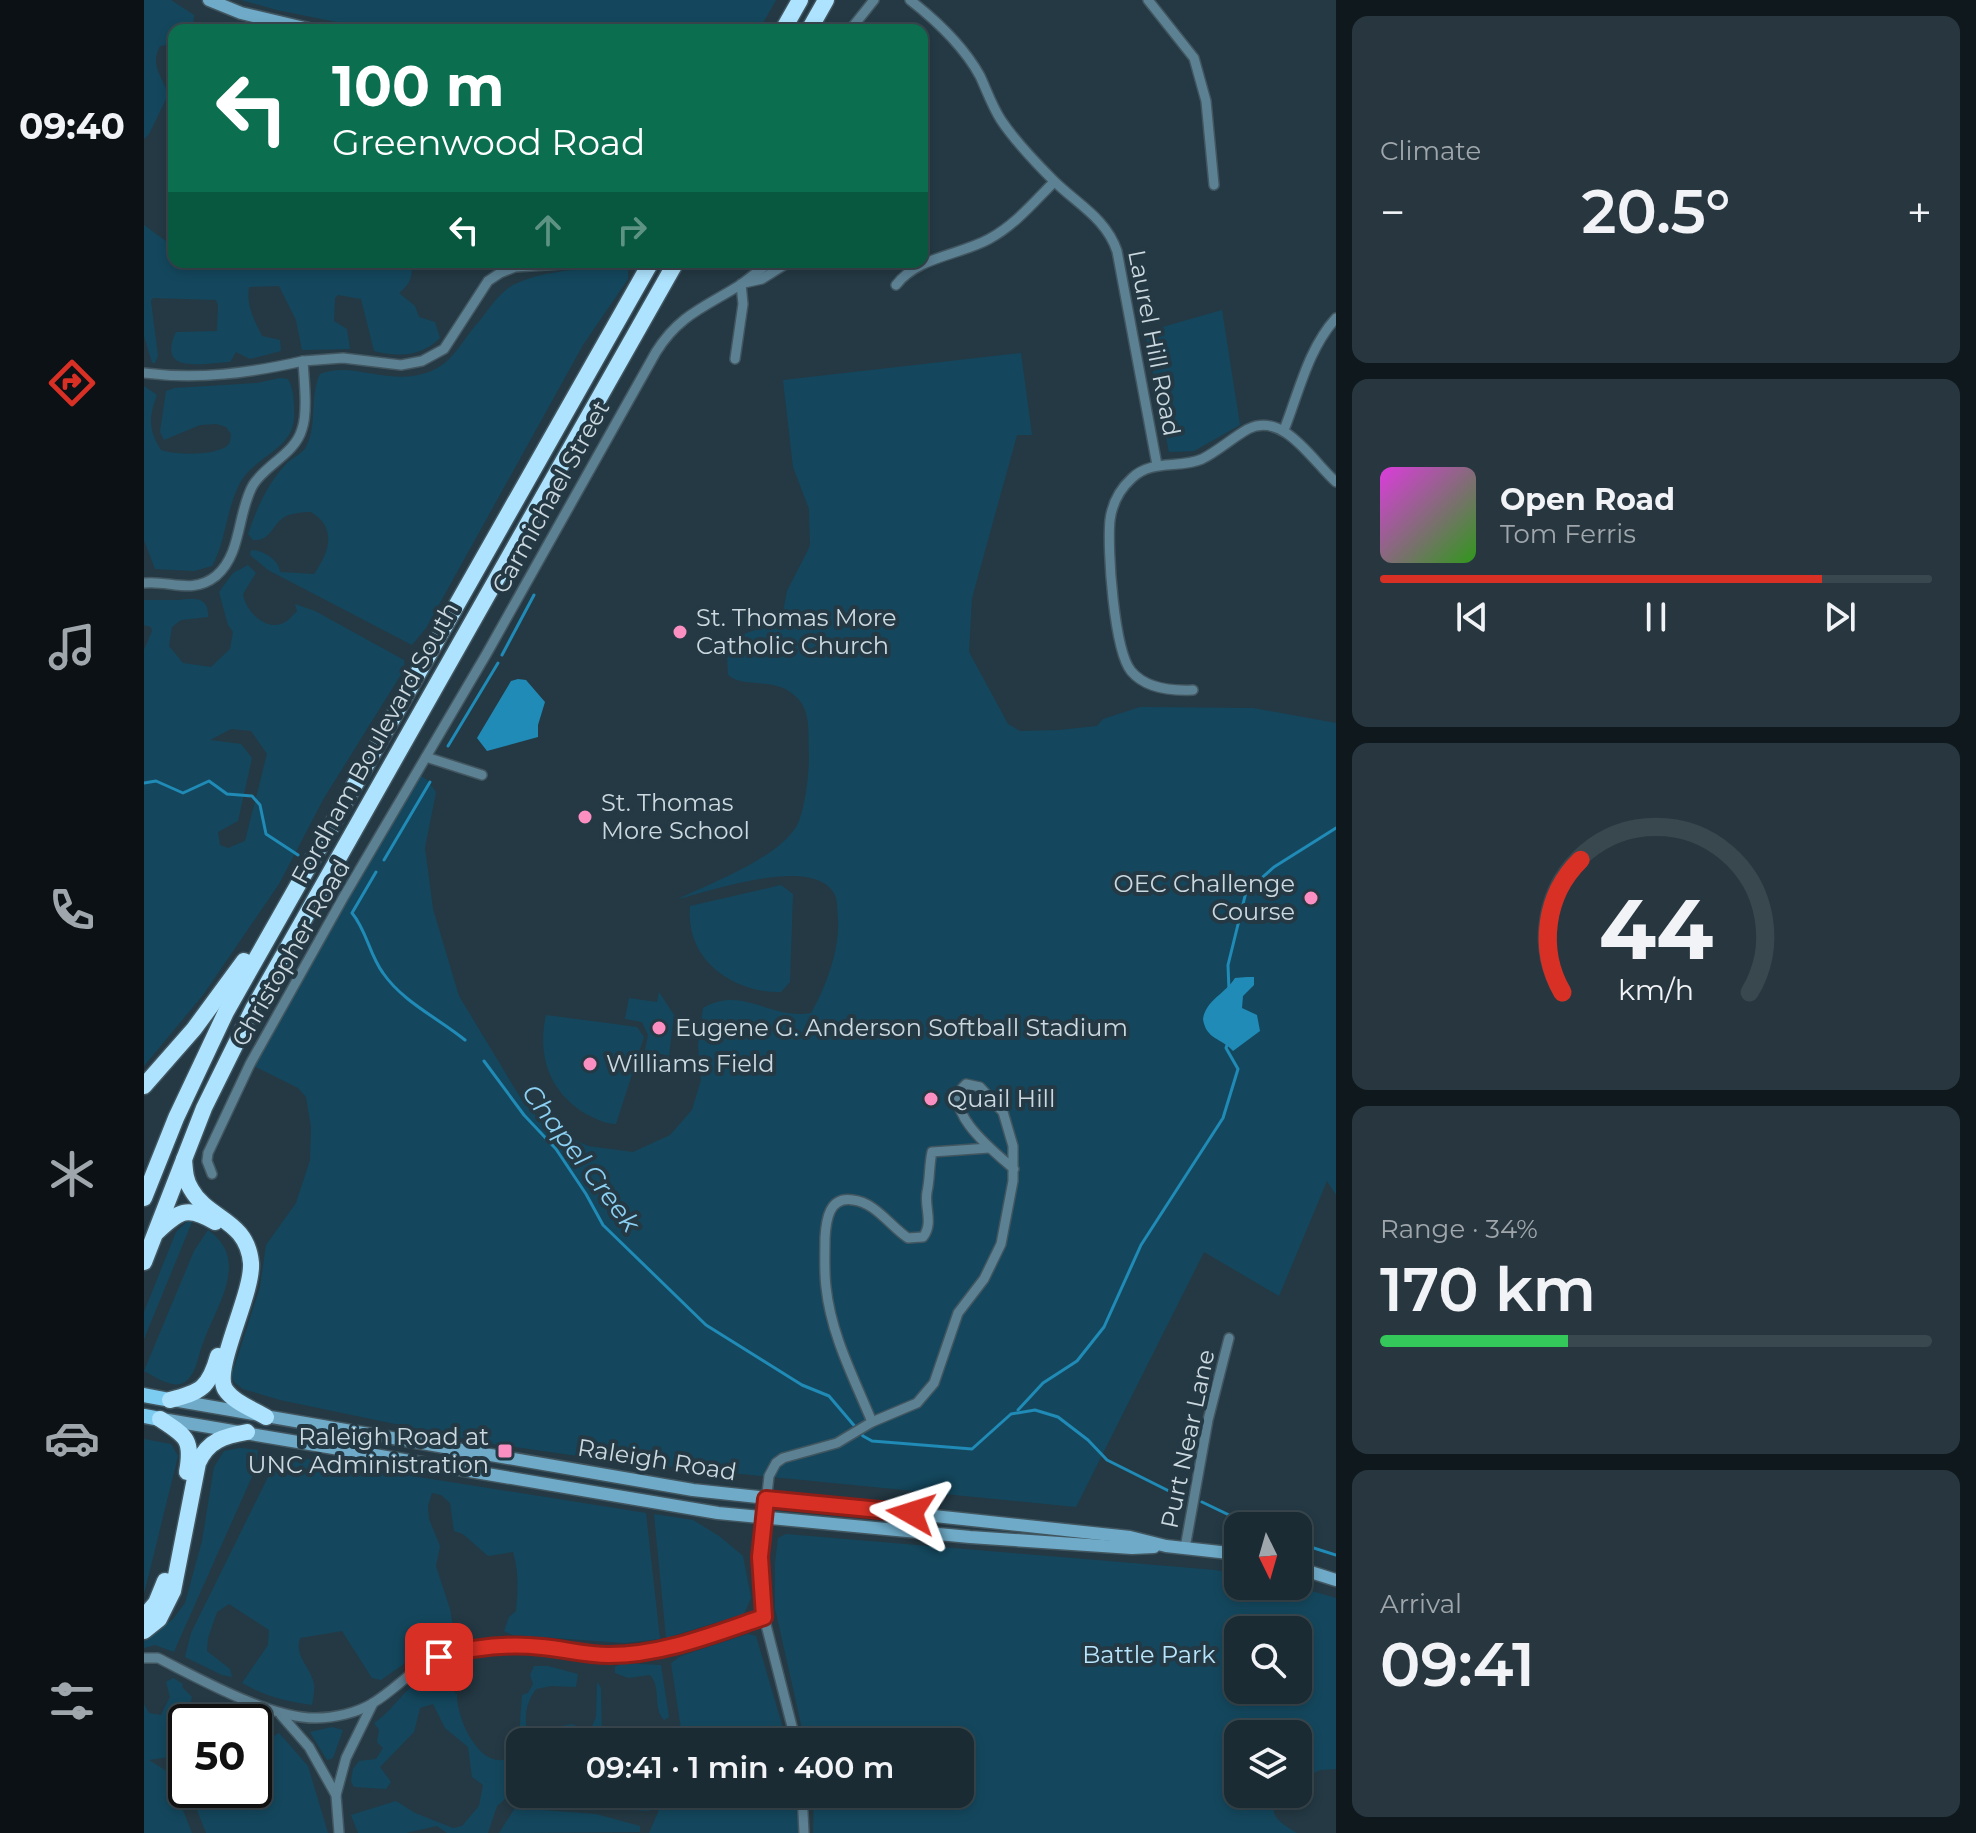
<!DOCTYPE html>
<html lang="en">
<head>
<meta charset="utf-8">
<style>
  :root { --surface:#1b2b33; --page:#28373f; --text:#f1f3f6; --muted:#a0a7ac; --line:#39474e; --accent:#d93025 }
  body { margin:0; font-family:Montserrat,sans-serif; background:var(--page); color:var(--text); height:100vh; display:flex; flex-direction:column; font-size:30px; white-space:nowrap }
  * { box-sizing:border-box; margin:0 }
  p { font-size:26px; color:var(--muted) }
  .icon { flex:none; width:44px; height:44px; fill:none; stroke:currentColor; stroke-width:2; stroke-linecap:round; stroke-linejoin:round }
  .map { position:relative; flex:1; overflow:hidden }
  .drawer { display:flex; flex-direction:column; gap:16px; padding:16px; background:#0f181c; width:640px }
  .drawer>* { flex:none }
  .banner { position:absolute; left:24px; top:24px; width:760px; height:244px; border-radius:16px; box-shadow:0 4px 12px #0003,0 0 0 2px var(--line); background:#0b6e4f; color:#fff; overflow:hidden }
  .needle { width:52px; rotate:175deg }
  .controls { position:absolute; left:1080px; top:1512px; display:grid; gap:16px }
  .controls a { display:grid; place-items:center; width:88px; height:88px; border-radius:16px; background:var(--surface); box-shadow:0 4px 12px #0003,0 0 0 2px var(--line); font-size:40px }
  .speed { position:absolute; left:24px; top:1704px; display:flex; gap:16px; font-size:40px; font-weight:700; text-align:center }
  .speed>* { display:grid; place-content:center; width:104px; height:104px; border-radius:50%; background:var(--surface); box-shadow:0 4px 12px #0003,0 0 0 2px var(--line); line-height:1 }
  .speed .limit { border:4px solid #111; border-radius:12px; background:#fff; color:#111 }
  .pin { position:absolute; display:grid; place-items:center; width:68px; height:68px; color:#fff; margin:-34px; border-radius:16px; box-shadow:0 4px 12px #0006 }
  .me { position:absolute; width:88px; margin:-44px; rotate:276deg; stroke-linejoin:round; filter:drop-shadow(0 0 6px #0008) }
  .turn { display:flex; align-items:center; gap:28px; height:168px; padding:0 32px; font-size:36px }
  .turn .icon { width:104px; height:104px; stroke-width:2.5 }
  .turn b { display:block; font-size:56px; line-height:68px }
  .lanes { display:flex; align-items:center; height:76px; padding:0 32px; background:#0003; justify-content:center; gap:40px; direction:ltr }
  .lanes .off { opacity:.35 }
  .big { font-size:60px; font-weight:600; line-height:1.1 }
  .drawer .tile { flex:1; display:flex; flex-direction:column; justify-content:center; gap:12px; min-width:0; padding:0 28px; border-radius:16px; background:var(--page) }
  .drawer .dial { align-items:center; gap:0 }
  .dial svg { height:208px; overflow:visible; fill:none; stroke:var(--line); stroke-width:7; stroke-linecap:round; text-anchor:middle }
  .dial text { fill:var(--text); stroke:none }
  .song { display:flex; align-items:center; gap:24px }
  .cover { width:96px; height:96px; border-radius:12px; background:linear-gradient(135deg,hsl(300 70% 55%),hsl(110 70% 35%)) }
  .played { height:8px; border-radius:4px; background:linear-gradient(90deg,var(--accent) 80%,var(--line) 80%) }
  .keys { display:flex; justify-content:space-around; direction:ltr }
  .heat { display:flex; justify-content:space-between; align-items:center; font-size:44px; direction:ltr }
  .charge { height:12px; border-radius:6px; background:linear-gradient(90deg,#34c759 34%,var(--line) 0) }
  .trip { position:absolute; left:362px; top:1728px; width:468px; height:80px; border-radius:16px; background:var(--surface); box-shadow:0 4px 12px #0003,0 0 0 2px var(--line); font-weight:600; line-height:80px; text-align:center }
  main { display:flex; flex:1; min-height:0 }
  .menu { display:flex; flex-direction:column; width:144px; justify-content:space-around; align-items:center; background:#0b1114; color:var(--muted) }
  .menu .icon { width:56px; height:56px }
  .menu .current { color:var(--accent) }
  .menu b { font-size:36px; color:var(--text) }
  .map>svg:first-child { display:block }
  .green { fill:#14475d; fill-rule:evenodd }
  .water { fill:#208bb6 }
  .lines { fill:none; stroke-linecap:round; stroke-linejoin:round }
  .stream { stroke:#208bb6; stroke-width:3 }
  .street-casing { stroke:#425660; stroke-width:12 }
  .secondary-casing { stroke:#425660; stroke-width:15 }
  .primary-casing { stroke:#425660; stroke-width:17 }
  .highway-casing { stroke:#425660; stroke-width:19 }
  .street { stroke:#5c8193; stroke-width:9 }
  .secondary { stroke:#6fabc8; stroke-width:12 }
  .primary { stroke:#7ccbf1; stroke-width:14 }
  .highway { stroke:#ade3fe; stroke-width:16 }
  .route-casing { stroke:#8d1f18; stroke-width:20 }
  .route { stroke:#d93025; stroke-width:14 }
  .poi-dot { fill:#fc8fc2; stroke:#243944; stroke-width:3 }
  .labels { text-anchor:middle; stroke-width:8; stroke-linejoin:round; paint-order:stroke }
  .street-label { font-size:24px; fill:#ccd8df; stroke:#243944 }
  .poi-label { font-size:24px; fill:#ccd8df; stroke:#243944; text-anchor:start }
  .park-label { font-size:24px; fill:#b8e5fc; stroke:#243944 }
  .water-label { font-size:26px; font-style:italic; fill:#8cd1f3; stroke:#243944 }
</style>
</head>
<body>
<main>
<nav class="menu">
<b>09:40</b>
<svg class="icon current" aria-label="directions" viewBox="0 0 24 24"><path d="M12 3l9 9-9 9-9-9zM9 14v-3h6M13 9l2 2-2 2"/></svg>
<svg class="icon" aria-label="music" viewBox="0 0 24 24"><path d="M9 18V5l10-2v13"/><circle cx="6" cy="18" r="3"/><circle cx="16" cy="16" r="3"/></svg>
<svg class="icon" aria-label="phone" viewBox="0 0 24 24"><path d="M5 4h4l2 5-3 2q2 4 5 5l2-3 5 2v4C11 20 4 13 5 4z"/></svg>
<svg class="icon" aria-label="climate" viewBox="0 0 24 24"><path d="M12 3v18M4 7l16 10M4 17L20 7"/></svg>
<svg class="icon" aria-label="car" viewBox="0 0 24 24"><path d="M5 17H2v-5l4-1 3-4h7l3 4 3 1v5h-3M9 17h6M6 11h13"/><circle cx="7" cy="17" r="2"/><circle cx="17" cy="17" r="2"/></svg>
<svg class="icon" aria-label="filters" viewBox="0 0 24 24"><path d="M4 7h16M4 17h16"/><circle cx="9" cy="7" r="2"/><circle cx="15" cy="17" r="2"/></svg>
</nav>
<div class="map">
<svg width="1192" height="1833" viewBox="0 0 1192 1833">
  <rect width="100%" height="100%" fill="#243944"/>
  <g class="green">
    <path d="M0,0H27L50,15L49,30H30V44L16,46C5,66 19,76 24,95L5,134L0,139Z"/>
    <polygon points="97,0 632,0 615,30 232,30 133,10"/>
    <path d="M0,225L30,247V262H257L267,266C270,278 263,287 255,293L271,306L275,317L291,322L296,338C277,357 254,357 230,351L217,299L194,295L191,298L190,321L203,329L206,349L158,350L152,320L135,286L105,287C102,305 110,320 118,336L136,340L137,351L106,359L92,352L86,362C59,363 12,375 32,332L73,331L74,305L72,300L9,298L7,301L14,356L11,363H8L0,336Z"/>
    <path d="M476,266L484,268V279L439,345L282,628L268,645L124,570L106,555L107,550C118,550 135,559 136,572L170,574C185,553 194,528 167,512C159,512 147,513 140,517C127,526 127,541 109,540L104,534C113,508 123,484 143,463C148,458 158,454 162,447C174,425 165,397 176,374C210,359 253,392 295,367C309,359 321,338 331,326C342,314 350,299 363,289C386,271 446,268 476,266Z"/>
    <polygon points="1078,310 1096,425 1050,451 1025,452 1001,332"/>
    <path d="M877,353L888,435H873L828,598L825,652L864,724L876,731L915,730L953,726L959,719L996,707L1109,708L1192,723V1195L1183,1181L1135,1296L1060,1252L932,1507L476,1462L342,1443L136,1400L99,1389L90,1382L88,1374L116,1287L122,1245L152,1203L166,1160L167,1127L162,1097L154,1088L106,1064L273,773L283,780L292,792L281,848L289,909L315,996L376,1097L402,1127L444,1146L489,1152L526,1135L548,1110L557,1080L554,1046L559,1008C599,985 625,1020 667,1013C682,987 696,949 694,919C693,912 694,901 691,895C671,854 567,891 534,899C567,883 641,856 655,821C662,802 665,774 665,754C664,737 667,715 656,701C635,674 601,690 584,675L583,653L587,638L621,627L639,612L643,591L666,546L665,509L649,467L639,380Z"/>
    <path d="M136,378L144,379C149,388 150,398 150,409C154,451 111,453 95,485C82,510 82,541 68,566L50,571L11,569L0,540V386L13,395C5,416 4,430 17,450C30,455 70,456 83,446C87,443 86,439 87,434L82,427L73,424L56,425L20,440L16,432L22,391L31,388L113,383Z"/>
    <path d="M104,565L112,573L99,594C101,610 120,630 137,624C144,622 148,616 153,611L151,604L171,611L260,660L261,668L180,798L135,884L59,995L0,1066V650L8,631L7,627L0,625V600C11,600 22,600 33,600C49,599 65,595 64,617L37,620L28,627L25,646L39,663L67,667L86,649L89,632L84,625L75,592L89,573ZM87,729L107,731L123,754L101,841L84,848L76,845L74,832L94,821L108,758L97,744L66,740Z"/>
    <path d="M637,885L649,894L646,982L637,992C588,993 541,959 546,906Z"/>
    <polygon points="515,992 530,1015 525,1056 501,1050 504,1035 498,1022 481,1019 485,998 513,1002"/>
    <path d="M402,1015L493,1027L500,1037L472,1124C462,1124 452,1119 442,1114C405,1092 393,1055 402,1015Z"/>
    <polygon points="44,1221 48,1222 0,1339 0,1312 32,1232"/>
    <path d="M64,1230C107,1260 72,1306 59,1343C54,1355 53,1373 41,1382C29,1390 10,1376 0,1371L50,1251Z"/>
    <polygon points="0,1439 27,1444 34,1456 0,1594"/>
    <polygon points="96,1448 114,1450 111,1470 32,1647 30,1652 11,1645 0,1648 0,1640 29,1619 41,1603 58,1541 70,1467 80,1451"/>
    <path d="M143,1456L502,1513L516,1639L481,1643L368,1635L360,1631L365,1617L372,1611C374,1590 375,1572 369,1552L344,1556L319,1534L310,1531L306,1503L297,1495L288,1493L284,1506L285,1519L296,1546L292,1566L306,1609L310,1632L303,1641L264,1661L237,1680L228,1678L198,1631L156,1638C150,1657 167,1667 170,1684C171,1691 169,1699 168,1705C142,1701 121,1696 98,1683L124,1645L125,1630L85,1604L73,1612L64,1638L63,1651L86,1669L88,1677L78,1675L41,1657L47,1633L126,1473Z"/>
    <polygon points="510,1514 549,1520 575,1536 599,1556 607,1598 600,1614 522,1638"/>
    <path d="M642,1534L1071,1570L1094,1574V1586H1150L1192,1598V1769L1176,1770L1154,1781V1734H1094V1794H1130C1126,1818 1134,1821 1153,1833H669L670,1794H816V1742H661L631,1608V1563L634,1538ZM1094,1630H1154V1690H1094Z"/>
    <polygon points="604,1634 612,1636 643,1742 539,1742 527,1663 537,1656"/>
    <path d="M479,1663L517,1665L525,1717L520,1720C508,1707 518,1688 506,1675L484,1678L471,1673V1667Z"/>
    <path d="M390,1666H404L434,1674L432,1687L407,1686L392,1689C381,1704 380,1718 384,1735L394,1737L402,1729L428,1724L445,1733L452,1717L453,1682L457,1688L458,1742H376V1794H512L505,1811L400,1805L361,1799L353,1806L344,1833H303L293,1826L262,1833H214L207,1815L252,1801L271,1813L309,1828L318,1826L335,1806L339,1785L328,1777L324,1747L301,1728L289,1704L276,1708L270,1732L236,1767L247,1782L242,1789L210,1787L207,1781L209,1769L215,1761L232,1759L239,1748L233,1742L235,1730L230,1723C253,1708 262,1682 290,1674L313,1694C312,1722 342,1782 374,1752L378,1695L384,1693L389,1684L386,1675Z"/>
    <polygon points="29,1678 39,1684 38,1687 48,1697 34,1747 25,1757 5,1760 24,1772 48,1833 0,1833 0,1704 5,1713 17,1715 26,1697 22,1682"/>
    <polygon points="188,1727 199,1730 189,1758 183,1760 166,1732"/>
    <polygon points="135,1733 164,1766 184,1833 62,1833 45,1790 110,1790 110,1769 124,1747 126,1738"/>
    <polygon points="522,1794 650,1794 656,1833 505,1833"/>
    <polygon points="371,1808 452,1814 496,1826 496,1832 355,1833"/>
  </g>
  <g class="water">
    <polygon points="374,679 382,680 401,702 394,725 394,737 343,751 333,738 367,681"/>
    <path d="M1103,977H1110V985L1099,996L1098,1008L1113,1015L1116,1031L1089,1051C1078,1038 1062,1040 1059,1019C1062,1000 1081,994 1091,978Z"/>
  </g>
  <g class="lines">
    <g class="stream">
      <polyline points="358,655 390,595"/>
      <polyline points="304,746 354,663"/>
      <polyline points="0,783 12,781 39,793 65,781 83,794 108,796 116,805 122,834 154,855"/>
      <polyline points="240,860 286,782"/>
      <path d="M232,872L208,913C223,931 225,954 239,973C259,1002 294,1018 321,1040"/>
      <polyline points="1085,991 1084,965 1102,892 1130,867 1192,828"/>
      <polyline points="340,1061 380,1115 412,1149 442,1194 459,1225 562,1325 658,1385 685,1396 719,1436 728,1441 828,1449 867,1414 891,1410 914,1417 944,1440 963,1460 1033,1495"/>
      <polyline points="874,1410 899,1383 933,1361 960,1327 997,1245 1079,1118 1094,1069 1082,1048 1084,1042"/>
      <polyline points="1058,1502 1108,1526"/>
      <polyline points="1154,1543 1192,1555"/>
    </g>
    <g class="street-casing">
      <g id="street">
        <path d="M766,0C793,21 819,45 836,76C843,91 848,106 857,120C871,141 891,162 909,180C933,204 962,218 973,251L1013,465"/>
        <polyline points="1004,0 1050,58 1062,101 1070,185"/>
        <polyline points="706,30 730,0"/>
        <polyline points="600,283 618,279 645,262"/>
        <path d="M752,285C773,257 816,255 845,239C871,225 890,202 910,182"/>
        <polyline points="591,359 599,304 597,284"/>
        <polyline points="159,361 199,358 257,365 278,361 300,349 344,281 356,273 371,267 448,262"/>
        <path d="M0,373C54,380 106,373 159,361C160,380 164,412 158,429C151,454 122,464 109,485C93,513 98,554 72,576C48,595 26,580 0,583"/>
        <path d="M1140,430C1155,392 1164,349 1192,318"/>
        <path d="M1049,690C1028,691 1002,689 987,671C970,650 963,549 966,520C968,504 976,489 988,478C1008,459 1035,469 1058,459C1074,451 1088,438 1104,429C1140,411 1169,462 1192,482"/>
        <polyline points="282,757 338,775"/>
        <path d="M68,1174L63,1161L64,1153L106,1064L199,898L343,653L512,352C535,315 561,307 596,285C606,278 616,269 627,262"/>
        <path d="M728,1422C710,1378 687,1335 682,1287C680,1271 681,1254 681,1238C682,1220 685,1196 709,1200C731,1202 747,1227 764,1238L779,1237C790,1223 780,1207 783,1192C786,1179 785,1165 788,1152L845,1148"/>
        <polyline points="1041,1548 1064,1420 1085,1338"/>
        <path d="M0,1658H14C56,1679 125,1718 171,1718C190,1718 213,1713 229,1703C254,1688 271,1665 299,1656C332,1646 367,1643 401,1647C423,1650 445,1655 467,1655C520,1654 570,1634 620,1617"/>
        <polyline points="137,1715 165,1747 192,1795 195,1833"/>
        <path d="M652,1742L620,1617L616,1557L625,1476L632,1463L639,1458L693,1443L728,1422L773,1403L790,1383L814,1313L840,1279L857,1244L869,1181V1146L859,1112L836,1087L822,1084C794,1109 853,1154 870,1169"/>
        <polyline points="658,1794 660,1833"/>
        <polyline points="192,1795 202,1758 229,1703"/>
      </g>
    </g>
    <g class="secondary-casing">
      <g id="secondary">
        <polyline points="65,0 97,13 169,30"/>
        <polyline points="29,1400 549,1490 986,1537 1022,1546 1094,1554"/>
        <polyline points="18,1419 574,1513 826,1537 988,1548 1010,1547"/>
        <polyline points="1154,1568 1192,1580"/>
      </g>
    </g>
    <g class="primary-casing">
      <g id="primary">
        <polyline points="0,1395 26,1400"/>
        <polyline points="0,1416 16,1419"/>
      </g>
    </g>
    <g class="highway-casing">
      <g id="highway">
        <polyline points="639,30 656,0"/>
        <polyline points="665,30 682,0"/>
        <polyline points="0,1086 50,1029 100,961"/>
        <path d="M40,1159C41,1170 41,1180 47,1189C64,1220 103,1219 107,1263C109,1294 69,1368 81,1389C89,1402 109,1409 122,1417"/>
        <polyline points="0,1198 32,1118 82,1012 507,262"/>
        <path d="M13,1232C35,1211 43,1205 71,1222"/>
        <polyline points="0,1262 60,1108 109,1009 532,262"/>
        <path d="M26,1400C57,1392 65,1388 74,1356"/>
        <path d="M16,1419C42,1436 49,1439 43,1472"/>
        <polyline points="0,1617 12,1603 21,1581"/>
        <path d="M0,1631L15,1619L29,1591L54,1463C64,1440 81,1436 103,1432"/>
      </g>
    </g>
    <use href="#street" class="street"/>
    <use href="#secondary" class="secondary"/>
    <use href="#primary" class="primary"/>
    <use href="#highway" class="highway"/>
  </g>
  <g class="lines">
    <g class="route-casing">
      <path id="route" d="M295,1657C329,1647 362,1643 398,1647C420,1649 442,1655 465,1655C518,1655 570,1634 620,1617L616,1557L622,1499L767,1513"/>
    </g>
    <use href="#route" class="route"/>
  </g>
  <g class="poi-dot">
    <circle cx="536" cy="632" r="8"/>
    <circle cx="441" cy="817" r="8"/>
    <circle cx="1167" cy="898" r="8"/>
    <circle cx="515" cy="1028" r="8"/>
    <circle cx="446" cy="1064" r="8"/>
    <circle cx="787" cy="1099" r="8"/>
    <rect x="353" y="1443" width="16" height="16" rx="4"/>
  </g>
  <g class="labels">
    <g class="street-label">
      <text transform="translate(1010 343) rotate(79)" y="8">Laurel Hill Road</text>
      <text transform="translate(407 497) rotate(-61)" y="8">Carmichael Street</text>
      <text transform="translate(231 743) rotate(-61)" y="8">Fordham Boulevard South</text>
      <text transform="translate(147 953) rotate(-60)" y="8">Christopher Road</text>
      <text transform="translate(1044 1439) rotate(-78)" y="8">Purt Near Lane</text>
      <text transform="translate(513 1460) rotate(9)" y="8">Raleigh Road</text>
    </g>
    <g class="poi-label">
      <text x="552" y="626">St. Thomas More<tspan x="552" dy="28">Catholic Church</tspan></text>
      <text x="457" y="811">St. Thomas<tspan x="457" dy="28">More School</tspan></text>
      <text x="1151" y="892" text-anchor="end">OEC Challenge<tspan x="1151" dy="28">Course</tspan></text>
      <text x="531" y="1036">Eugene G. Anderson Softball Stadium</text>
      <text x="462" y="1072">Williams Field</text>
      <text x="803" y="1107">Quail Hill</text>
      <text x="345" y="1445" text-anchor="end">Raleigh Road at<tspan x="345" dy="28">UNC Administration</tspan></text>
    </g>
    <g class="park-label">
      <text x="1005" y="1663">Battle Park</text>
    </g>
    <g class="water-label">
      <text transform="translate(437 1158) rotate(53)" y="9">Chapel Creek</text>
    </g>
  </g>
</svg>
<div class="controls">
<a><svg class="needle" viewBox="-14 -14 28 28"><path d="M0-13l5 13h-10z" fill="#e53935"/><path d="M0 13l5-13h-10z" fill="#a0a7ac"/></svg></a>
<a><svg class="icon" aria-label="search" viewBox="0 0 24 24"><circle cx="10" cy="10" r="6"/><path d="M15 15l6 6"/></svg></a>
<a><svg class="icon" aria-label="layers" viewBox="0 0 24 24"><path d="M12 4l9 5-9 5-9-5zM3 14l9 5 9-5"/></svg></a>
</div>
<div class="speed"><div class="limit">50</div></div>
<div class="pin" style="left:295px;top:1657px;background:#d93025"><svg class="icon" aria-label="arrive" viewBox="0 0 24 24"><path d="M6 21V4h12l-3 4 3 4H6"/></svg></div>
<svg class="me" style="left:767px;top:1513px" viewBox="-20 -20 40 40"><path d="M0-17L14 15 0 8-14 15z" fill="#d93025" stroke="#fff" stroke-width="4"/></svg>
<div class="trip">09:41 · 1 min · 400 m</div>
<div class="banner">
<div class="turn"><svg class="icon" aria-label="left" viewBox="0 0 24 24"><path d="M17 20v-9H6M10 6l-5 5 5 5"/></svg><div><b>100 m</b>Greenwood Road</div></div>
<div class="lanes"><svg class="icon" aria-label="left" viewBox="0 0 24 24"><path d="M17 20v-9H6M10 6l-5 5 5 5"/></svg><svg class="icon off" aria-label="ahead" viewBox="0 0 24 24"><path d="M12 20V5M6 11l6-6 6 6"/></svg><svg class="icon off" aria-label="right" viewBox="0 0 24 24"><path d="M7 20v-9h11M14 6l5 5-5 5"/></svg></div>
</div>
</div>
<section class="drawer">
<div class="tile"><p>Climate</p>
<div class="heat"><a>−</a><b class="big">20.5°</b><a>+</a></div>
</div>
<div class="tile">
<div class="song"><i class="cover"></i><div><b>Open Road</b><p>Tom Ferris</p></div></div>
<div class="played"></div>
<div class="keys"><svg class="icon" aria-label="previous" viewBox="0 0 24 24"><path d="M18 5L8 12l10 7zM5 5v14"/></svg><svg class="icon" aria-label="pause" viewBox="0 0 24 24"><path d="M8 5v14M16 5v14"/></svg><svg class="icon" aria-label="next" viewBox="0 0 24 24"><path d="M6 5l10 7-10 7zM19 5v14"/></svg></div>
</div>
<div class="tile dial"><svg viewBox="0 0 100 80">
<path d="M14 69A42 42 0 1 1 86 69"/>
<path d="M14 69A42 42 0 0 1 21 18" stroke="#d93025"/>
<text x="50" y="56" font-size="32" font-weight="700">44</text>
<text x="50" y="72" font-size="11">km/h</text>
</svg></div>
<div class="tile"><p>Range · 34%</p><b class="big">170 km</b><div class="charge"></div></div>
<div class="tile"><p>Arrival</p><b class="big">09:41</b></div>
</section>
</main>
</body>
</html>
